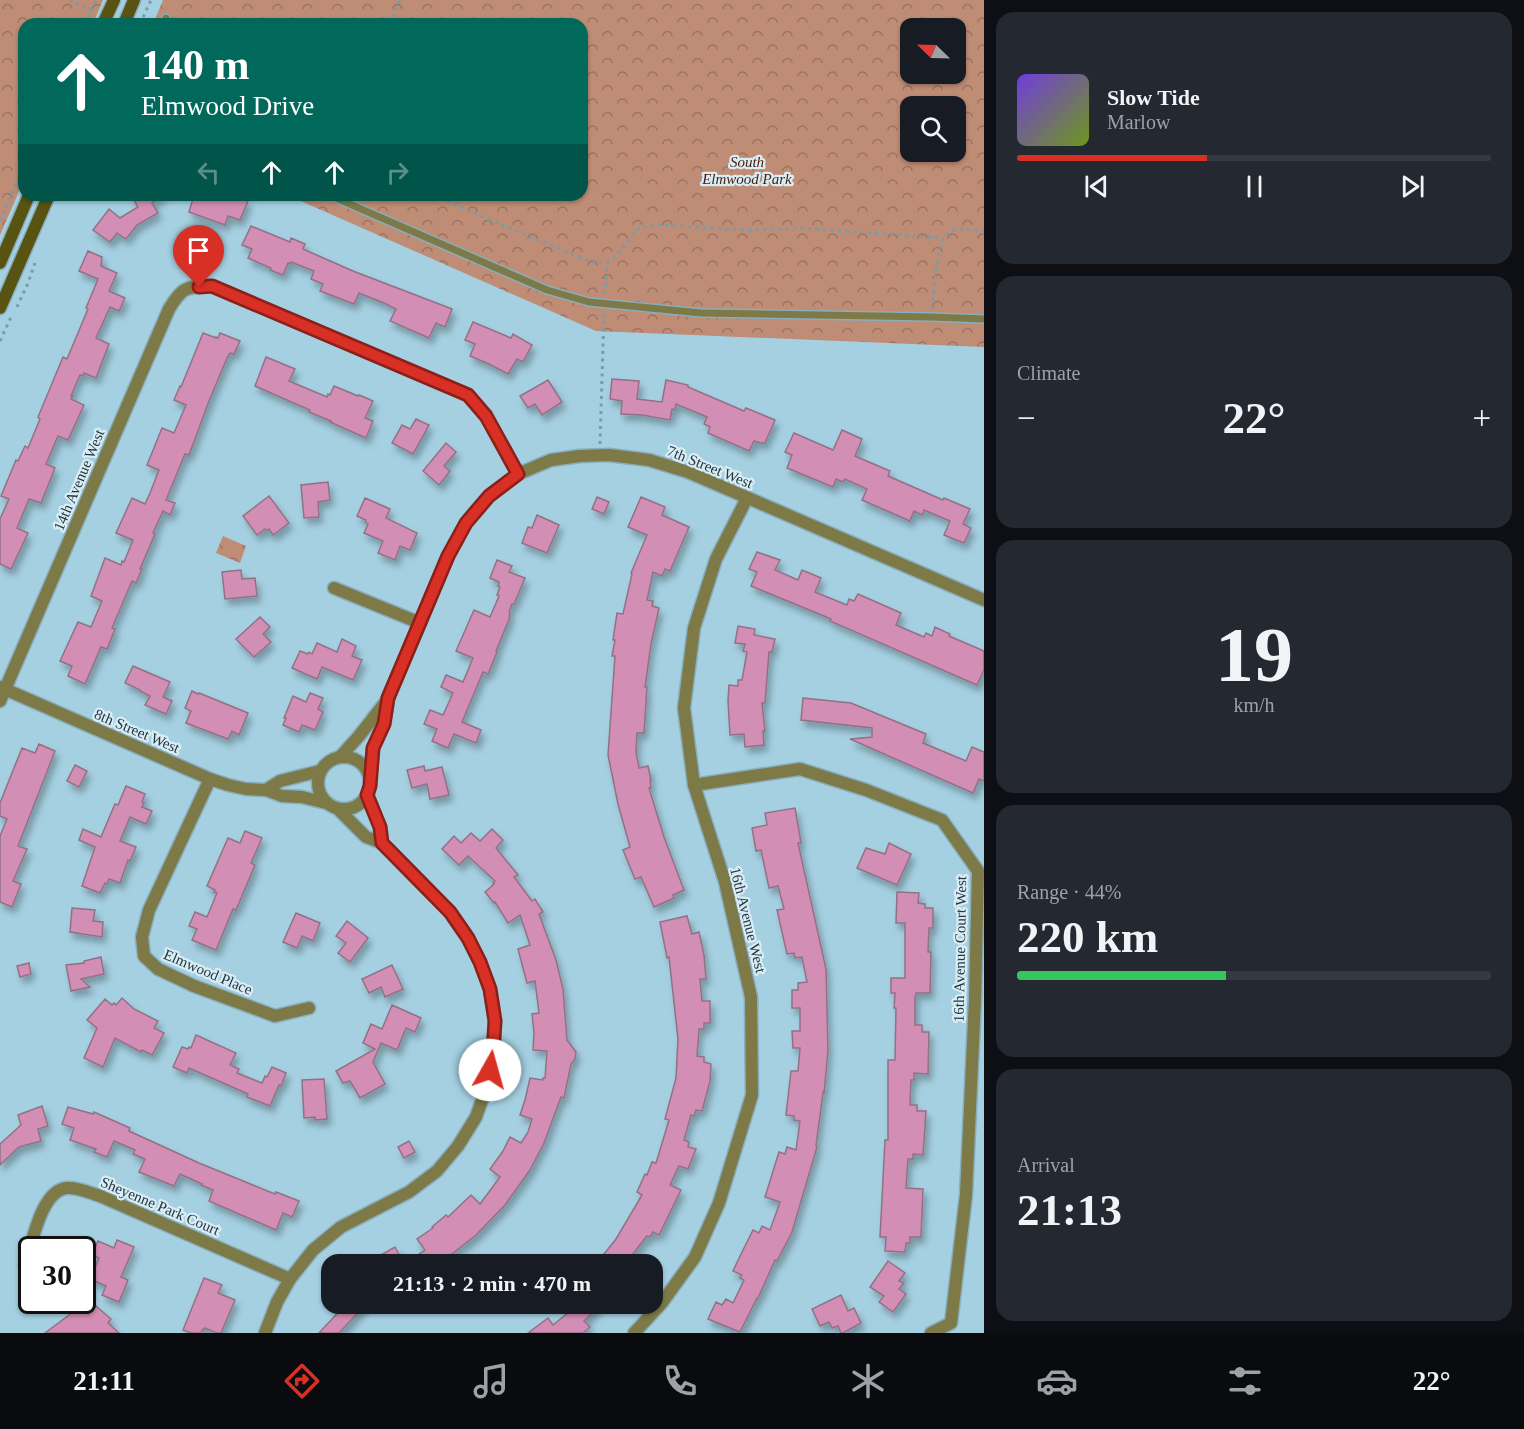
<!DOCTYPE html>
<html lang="en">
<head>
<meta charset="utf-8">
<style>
  :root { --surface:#171b24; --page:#242831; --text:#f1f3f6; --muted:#9ea1a6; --line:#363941; --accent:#d93025 }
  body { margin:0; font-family:Georgia,serif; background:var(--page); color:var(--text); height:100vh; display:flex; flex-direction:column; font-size:22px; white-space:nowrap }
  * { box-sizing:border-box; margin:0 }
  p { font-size:20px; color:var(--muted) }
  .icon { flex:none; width:33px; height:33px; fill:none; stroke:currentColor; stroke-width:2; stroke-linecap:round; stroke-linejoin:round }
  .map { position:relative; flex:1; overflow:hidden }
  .details { display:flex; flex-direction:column; gap:12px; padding:12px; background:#0d0f14; width:540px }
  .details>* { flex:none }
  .hud { position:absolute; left:18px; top:18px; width:570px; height:183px; border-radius:18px; box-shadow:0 2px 4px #0004; background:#00695c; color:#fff; overflow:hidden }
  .needle { width:39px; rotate:293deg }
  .tools { position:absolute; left:900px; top:18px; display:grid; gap:12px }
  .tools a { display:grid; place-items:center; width:66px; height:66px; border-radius:12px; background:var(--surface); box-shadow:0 2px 4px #0004; font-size:30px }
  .speed { position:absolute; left:18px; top:1236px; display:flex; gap:12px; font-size:30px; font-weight:700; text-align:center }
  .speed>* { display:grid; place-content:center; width:78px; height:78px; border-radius:50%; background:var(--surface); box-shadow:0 2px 4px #0004; line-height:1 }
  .speed .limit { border:3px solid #111; border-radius:9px; background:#fff; color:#111 }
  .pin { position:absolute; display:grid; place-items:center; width:51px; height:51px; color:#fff; margin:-62px -26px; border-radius:50% 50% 50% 0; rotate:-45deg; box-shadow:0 0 6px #0007 }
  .pin .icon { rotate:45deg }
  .me { position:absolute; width:66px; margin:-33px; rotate:7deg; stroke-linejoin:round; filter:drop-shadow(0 0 4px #0008) }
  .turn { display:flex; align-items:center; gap:21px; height:126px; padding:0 24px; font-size:27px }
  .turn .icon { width:78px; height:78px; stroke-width:2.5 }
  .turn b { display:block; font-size:42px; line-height:51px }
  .lanes { display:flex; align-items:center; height:57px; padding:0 24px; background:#0003; justify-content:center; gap:30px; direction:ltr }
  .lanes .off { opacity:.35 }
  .big { font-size:45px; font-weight:600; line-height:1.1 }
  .details .tile { flex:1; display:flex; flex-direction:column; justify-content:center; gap:9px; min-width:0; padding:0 21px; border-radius:18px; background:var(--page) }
  .details .dial { align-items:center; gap:0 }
  .dial b { font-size:78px; line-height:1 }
  .song { display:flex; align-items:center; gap:18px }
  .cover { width:72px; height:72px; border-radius:9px; background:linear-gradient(135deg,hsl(260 70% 55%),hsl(80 70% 35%)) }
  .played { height:6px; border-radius:3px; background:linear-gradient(90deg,var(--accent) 40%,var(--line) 40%) }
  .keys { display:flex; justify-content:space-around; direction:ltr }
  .heat { display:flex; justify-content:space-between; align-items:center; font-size:33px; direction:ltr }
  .charge { height:9px; border-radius:4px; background:linear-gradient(90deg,#34c759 44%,var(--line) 0) }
  .trip { position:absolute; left:321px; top:1254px; width:342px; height:60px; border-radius:18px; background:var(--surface); box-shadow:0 2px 4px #0004; font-weight:600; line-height:60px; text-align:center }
  .tab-bar { display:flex; height:96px; justify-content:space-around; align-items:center; background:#090b0e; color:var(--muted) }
  .tab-bar .icon { width:42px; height:42px }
  .tab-bar .on { color:var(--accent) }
  .tab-bar b { font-size:27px; color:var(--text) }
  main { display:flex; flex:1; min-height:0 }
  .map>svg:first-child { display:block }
  .park { fill:url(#park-crowns); fill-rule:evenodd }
  .building { fill:#d28eb4; stroke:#937184; stroke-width:1.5; filter:url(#shadow) }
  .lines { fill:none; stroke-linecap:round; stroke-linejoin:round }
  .lane-casing { stroke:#89aebe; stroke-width:10 }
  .street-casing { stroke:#89aebe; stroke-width:15 }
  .secondary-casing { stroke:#89aebe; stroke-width:15 }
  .path { stroke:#799baa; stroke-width:3; stroke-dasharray:3 4.5; stroke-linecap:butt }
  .lane { stroke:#7d7a48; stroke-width:7 }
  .street { stroke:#7d7a48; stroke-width:12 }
  .secondary { stroke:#585310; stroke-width:12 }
  .route-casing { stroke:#8d1f18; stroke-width:15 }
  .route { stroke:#d93025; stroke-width:10 }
  .labels { text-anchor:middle; stroke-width:4.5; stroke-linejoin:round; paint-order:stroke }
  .park-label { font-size:15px; font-style:italic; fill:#481c05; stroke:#d8edf6 }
  .street-label { font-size:15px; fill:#25363d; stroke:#d8edf6 }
</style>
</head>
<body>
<main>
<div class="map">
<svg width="984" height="1333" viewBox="0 0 984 1333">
  <defs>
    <pattern id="park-crowns" width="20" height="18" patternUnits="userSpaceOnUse" patternTransform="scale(1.5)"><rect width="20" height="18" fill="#bf8c75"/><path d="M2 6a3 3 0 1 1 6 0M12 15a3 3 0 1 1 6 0" fill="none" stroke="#9b7361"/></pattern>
    <filter id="shadow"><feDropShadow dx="3.5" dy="6" stdDeviation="3" flood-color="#0004"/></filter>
  </defs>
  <rect width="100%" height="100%" fill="#a5d0e2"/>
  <g class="park">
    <polygon points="0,0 103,0 93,24 24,24 24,180 0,235"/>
    <path d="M163,0H984V347L596,331L287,195H582V24H153ZM910,28H956V74H910ZM910,106H956V152H910Z"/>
    <polygon points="223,536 246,546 240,563 216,553"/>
  </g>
  <g class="building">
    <polygon points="131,195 164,195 152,203 158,213 137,225 126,239 117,233 110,242 93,230 109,209 120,218 138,207"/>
    <polygon points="194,195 235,195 248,201 240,220 228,216 225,225 189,212"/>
    <polygon points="251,226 290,242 291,238 305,244 303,249 353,271 452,309 445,327 436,323 429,338 390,321 396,309 384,303 359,293 354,304 320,291 323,284 311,279 314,271 291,262 290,264 288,263 283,275 270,270 271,268 248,258 252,249 242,245"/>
    <polygon points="88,251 102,257 101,266 117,273 109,291 125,298 119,311 110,307 96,338 109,344 96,378 84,373 83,376 80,375 71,396 73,396 71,399 84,405 68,440 58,436 46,464 55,468 41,503 29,499 17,528 28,533 11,569 0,564 0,519 9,499 1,496 16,460 18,461 25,446 28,448 40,419 38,417 63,357 67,359 88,309 86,308 98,279 79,271"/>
    <polygon points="473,322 511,338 513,334 532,345 523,362 517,359 508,374 489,364 470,356 475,344 465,340"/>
    <polygon points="203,333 216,338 216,337 218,338 220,333 240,341 234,354 230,353 227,358 209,401 189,455 185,454 166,500 175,503 170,515 163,511 153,533 155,534 140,569 142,569 136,583 132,581 129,588 112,628 115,629 107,649 101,647 85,684 68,676 72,666 60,661 78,622 91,627 102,601 91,596 105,558 121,565 122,561 124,562 133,540 116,533 132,498 145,504 150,493 159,470 147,465 162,428 174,433 186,405 174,400 180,386 181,387"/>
    <polygon points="266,357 295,369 289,381 327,397 328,394 330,395 334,386 358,396 359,395 373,401 365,418 373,421 366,438 330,422 331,421 309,412 310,410 255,386"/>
    <polygon points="612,379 639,381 637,399 662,402 666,380 688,385 688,387 744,411 746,408 775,420 765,443 760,443 754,441 749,451 708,433 710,427 704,424 707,417 676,404 675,410 672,409 670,420 642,415 621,414 622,401 610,399"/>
    <polygon points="548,380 562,402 542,415 535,404 528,408 520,396"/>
    <polygon points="416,419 429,425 413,454 392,443 402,425 410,429"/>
    <polygon points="842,430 862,439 855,456 890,471 888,476 943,500 944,498 970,509 963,524 971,528 964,543 944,535 950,521 924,510 922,515 914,511 910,521 862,500 867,489 845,479 843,482 836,479 833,487 787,468 792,455 785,452 794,433 833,450"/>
    <polygon points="446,443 456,452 444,466 450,471 439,485 423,471"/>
    <polygon points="328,482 330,500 318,502 319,517 304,518 301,485"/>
    <polygon points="269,496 289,523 273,535 269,529 267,531 265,529 257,535 243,516"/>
    <polygon points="597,497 609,502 604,514 592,509"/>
    <polygon points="641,497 665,507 662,515 689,527 670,571 665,569 662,576 653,572 647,600 653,601 652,606 659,608 651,644 645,687 647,687 644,733 637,733 636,752 639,768 648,766 651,780 650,780 651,788 649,788 664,837 684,890 673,895 674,898 654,907 641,877 635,879 623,850 630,847 618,804 608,755 615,656 612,656 615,640 613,640 617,613 623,614 632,574 631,573 647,535 628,527"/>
    <polygon points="365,498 390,509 386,518 417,533 410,550 400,546 395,560 378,553 383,541 364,533 368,524 365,522 366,520 357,516"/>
    <polygon points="537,515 559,525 547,553 522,543 528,527 532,528"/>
    <polygon points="757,552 780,560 775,570 798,580 802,570 821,578 815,592 847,605 849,599 854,601 858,594 901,613 896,625 924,637 926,633 932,636 935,627 950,634 949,636 984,651 984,670 977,685 830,621 831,619 751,586 757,572 749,569"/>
    <polygon points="497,560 512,566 509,572 525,578 514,604 512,604 509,612 510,613 509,616 510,617 496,651 497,652 488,674 483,672 462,722 481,730 476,743 454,734 448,748 432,741 437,729 424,724 430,710 443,715 453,693 441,687 446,675 463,682 473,658 456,651 474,610 490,617 499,596 497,595 500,587 498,586 499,582 490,578"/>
    <polygon points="241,570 242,579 255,578 257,596 225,599 222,572"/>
    <polygon points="260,617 270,627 263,634 271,642 254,657 236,639"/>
    <polygon points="738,626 755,629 754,635 775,639 772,652 769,652 765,703 762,703 765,731 763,731 764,745 745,747 744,734 730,735 728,701 729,685 738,686 738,680 742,680 747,652 743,651 745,644 735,643"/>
    <polygon points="342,639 356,646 352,656 362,660 353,680 322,667 317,679 292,668 300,651 308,654 309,652 312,654 317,643 337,652"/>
    <polygon points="133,666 170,682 163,697 172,701 166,714 145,705 150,696 140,691 140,690 125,683"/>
    <polygon points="192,691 198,694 199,693 248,713 239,735 232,731 228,739 186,723 191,711 185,708"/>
    <polygon points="310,693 323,698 318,709 323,712 315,730 302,725 299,732 283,725 286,718 284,718 293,696 306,702"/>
    <polygon points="803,698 851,703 926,734 923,743 966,761 972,747 984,752 984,781 979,779 973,793 850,739 872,737 872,728 801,720"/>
    <polygon points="39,744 55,751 18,846 27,849 13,881 21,884 12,907 0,902 0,836 7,819 0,816 0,803 22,748 35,753"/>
    <polygon points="75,765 87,771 79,787 67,781"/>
    <polygon points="424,766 425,771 442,767 449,795 430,799 427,784 412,788 407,770"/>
    <polygon points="126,786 145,794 142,802 144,803 142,807 152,811 146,824 130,817 120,841 136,847 130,861 128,860 120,883 109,879 107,884 105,883 100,893 82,886 95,847 79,840 83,829 101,837 115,804 118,805"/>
    <polygon points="795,808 801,843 798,843 826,969 828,1051 824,1093 823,1092 816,1146 817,1147 792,1232 777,1261 775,1260 758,1298 757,1298 740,1332 708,1319 716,1302 722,1305 726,1299 733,1303 744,1280 740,1278 742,1275 733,1271 742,1252 753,1230 759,1233 762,1226 770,1230 780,1202 765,1197 779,1152 785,1154 787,1147 796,1150 800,1121 794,1120 794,1116 786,1115 791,1071 798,1071 800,1048 793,1048 792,1031 800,1031 800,1008 792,1008 792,990 798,990 798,983 807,982 802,957 795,958 794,953 787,954 777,910 784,909 778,886 769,888 761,850 756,851 752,828 767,825 765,813"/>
    <polygon points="492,829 503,840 496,848 518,875 514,877 532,901 535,899 543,912 539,914 556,960 563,989 567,1040 576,1052 575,1059 571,1064 564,1098 561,1097 544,1143 530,1170 505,1205 476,1235 439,1264 384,1264 379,1256 395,1247 404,1264 425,1250 417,1239 433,1228 432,1227 446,1215 448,1217 471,1195 480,1204 500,1177 490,1169 503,1151 510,1137 521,1143 528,1132 532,1119 520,1115 525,1100 530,1078 543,1080 543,1078 545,1078 547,1051 533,1050 534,1033 532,1014 539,1013 535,981 527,983 518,949 530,945 520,915 508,923 495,902 494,903 485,892 494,884 493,883 495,881 468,856 459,865 442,849 454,836 461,843 471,833 480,841"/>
    <polygon points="245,831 262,838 251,863 255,865 236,910 233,909 216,950 192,940 197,929 189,926 195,912 207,917 217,893 214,892 215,890 207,886 228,838 240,843"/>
    <polygon points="889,843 911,854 897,885 857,868 866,848 885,854"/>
    <polygon points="897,892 919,893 918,903 925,904 925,908 933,908 933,928 929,928 928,952 931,952 930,993 916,993 915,999 915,1025 922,1025 922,1032 929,1032 928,1074 914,1073 914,1080 911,1080 910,1105 917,1105 917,1111 926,1111 923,1155 913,1154 913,1159 908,1159 906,1188 923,1189 921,1237 910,1237 910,1243 906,1243 905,1252 885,1251 886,1237 880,1237 885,1140 888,1140 888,1060 895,1060 896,1008 894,1008 895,993 891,993 891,978 905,978 905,923 896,923"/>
    <polygon points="72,908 95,910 93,921 103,922 102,937 70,932"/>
    <polygon points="296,913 320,923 313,941 302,936 297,948 283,942"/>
    <polygon points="687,916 692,934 699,932 704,955 706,979 700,979 702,1001 710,1001 710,1023 704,1023 704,1029 699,1029 697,1056 704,1057 704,1062 711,1064 710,1081 702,1111 696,1110 694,1116 691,1115 684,1140 689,1142 688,1147 696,1149 688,1169 679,1166 670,1185 681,1190 659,1235 653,1232 650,1237 647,1236 625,1264 596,1264 616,1239 642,1195 637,1192 645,1174 647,1175 652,1162 656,1163 669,1120 665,1119 676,1078 678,1039 669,957 667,958 660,922"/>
    <polygon points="347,921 368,938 350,962 338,953 346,943 336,936"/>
    <polygon points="101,957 104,974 81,979 90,987 71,991 66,965 84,963 84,961"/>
    <polygon points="29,963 31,974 20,977 17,966"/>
    <polygon points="392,965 403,989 385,997 381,987 369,993 362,979"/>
    <polygon points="122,998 134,1009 158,1021 154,1028 164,1033 152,1055 142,1050 141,1052 115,1038 103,1067 84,1058 97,1028 87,1020 105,999 112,1005 114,1003 116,1005"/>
    <polygon points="392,1005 421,1018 415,1032 406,1028 397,1050 381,1043 373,1062 385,1084 360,1098 350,1081 343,1083 336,1071 375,1049 363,1043 371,1024 382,1029"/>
    <polygon points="196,1035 236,1053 230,1065 239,1069 237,1073 262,1083 265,1076 267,1077 272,1067 286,1073 281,1086 279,1085 270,1106 247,1097 248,1094 189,1068 187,1073 173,1067 182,1047 188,1049 189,1047 191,1048"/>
    <polygon points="324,1079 327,1119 315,1120 315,1117 304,1118 302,1080"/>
    <polygon points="42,1106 48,1126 38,1129 41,1141 19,1147 0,1165 0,1144 21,1125 18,1115"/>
    <polygon points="68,1107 93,1114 94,1112 130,1128 129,1131 199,1163 275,1194 276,1192 299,1201 292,1217 283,1213 276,1230 209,1201 213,1190 201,1185 202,1184 180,1174 174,1186 139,1172 145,1159 133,1154 135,1150 114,1141 107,1157 94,1152 96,1149 70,1140 74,1128 62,1124"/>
    <polygon points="409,1141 415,1152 404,1158 398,1147"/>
    <polygon points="117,1240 134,1247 121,1277 128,1280 119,1302 102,1295 106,1286 90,1279 99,1258 92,1255 98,1241 114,1248"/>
    <polygon points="888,1261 905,1273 899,1281 904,1283 899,1289 906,1294 893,1312 879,1302 884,1296 870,1287"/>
    <polygon points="204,1278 222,1285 218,1293 235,1300 221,1333 217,1333 205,1328 204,1330 203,1329 201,1333 191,1333 183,1330"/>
    <polygon points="841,1295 848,1311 854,1308 861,1323 843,1333 841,1333 838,1326 832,1328 829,1322 820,1326 812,1309"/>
    <polygon points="346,1304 366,1304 339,1333 319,1333"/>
    <polygon points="579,1304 601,1304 584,1321 590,1327 583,1333 528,1333 548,1318 553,1325"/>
    <polygon points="78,1306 88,1314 96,1306 111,1319 108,1323 119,1333 45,1333 69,1315"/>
  </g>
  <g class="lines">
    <g class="lane-casing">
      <g id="lane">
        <polyline points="164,24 166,18"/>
        <polyline points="329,195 547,290 589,302 701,313 931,317 984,319"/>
      </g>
    </g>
    <g class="street-casing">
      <g id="street">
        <polyline points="334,588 420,623"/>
        <polyline points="0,687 210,779 228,785 246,789 266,790 282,796 302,797 326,803"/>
        <path d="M0,701L169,309C183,286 186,287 212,286L468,395L486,416L518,474"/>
        <circle cx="344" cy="783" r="26"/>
        <polyline points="340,757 359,736 388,699"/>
        <polyline points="370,778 373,748 384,724 388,698 420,623 448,556 466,523 489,496 518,474 551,460 580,456 609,455 649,460 688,472 984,600"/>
        <polyline points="210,779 149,910 142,937 144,956 158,969 194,986 275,1016 309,1008"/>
        <polyline points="694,785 800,769 866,790 942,820 978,871 975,999 966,1195 951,1323 931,1333"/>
        <polyline points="266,790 280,781 320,771"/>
        <polyline points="367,795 380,827 382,843"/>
        <path d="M25,1265C32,1244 41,1190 67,1188C78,1187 90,1193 100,1196L290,1279"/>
        <polyline points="265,1333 277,1302 290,1279 313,1250 341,1227 409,1192 437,1171 458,1146 476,1117 487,1086 493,1053 495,1021 490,989 480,962 467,937 450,912 382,843 366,837 338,809"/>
        <polyline points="634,1333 661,1304 695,1257 719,1203 752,1095 751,997 725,882 694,785 684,708 694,628 716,559 747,498"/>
      </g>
    </g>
    <g class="secondary-casing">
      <g id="secondary">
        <polyline points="103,24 114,0"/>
        <polyline points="124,24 134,0"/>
        <polyline points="0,263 29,195"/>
        <polyline points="0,308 49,195"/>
      </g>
    </g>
    <g class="path">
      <polyline points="69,0 95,12"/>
      <polyline points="85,24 96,0"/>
      <polyline points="140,24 151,0"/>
      <polyline points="390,24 400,0"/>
      <polyline points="433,195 507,227 594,263 607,263 614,258 639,228 659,225 751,230 800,228 944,238"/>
      <polyline points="0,221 24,166"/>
      <polyline points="605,294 607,263"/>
      <polyline points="17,307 28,283 35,263"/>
      <path d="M932,308C934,291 936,238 951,231C961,226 974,231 984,233"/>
      <polyline points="0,341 12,315"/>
      <polyline points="600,444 604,313"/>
    </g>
    <use href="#lane" class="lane"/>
    <use href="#street" class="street"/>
    <use href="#secondary" class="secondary"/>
  </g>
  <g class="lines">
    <g class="route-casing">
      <polyline id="route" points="199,287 212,286 468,395 486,416 518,474 489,496 466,523 448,556 388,698 384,724 373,748 370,786 367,795 380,827 382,843 450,912 468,938 480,962 490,989 495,1021 493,1053 490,1070"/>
    </g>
    <use href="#route" class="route"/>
  </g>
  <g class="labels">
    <g class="park-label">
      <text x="747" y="167">South<tspan x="747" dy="17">Elmwood Park</tspan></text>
    </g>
    <g class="street-label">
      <text transform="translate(710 467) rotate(22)" y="5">7th Street West</text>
      <text transform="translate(79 480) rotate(-67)" y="5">14th Avenue West</text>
      <text transform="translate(137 731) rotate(23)" y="5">8th Street West</text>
      <text transform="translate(748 920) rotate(76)" y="5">16th Avenue West</text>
      <text transform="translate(960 949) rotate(-89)" y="5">16th Avenue Court West</text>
      <text transform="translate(208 972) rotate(23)" y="5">Elmwood Place</text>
      <text transform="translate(160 1206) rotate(23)" y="5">Sheyenne Park Court</text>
    </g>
  </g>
</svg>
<div class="tools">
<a><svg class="needle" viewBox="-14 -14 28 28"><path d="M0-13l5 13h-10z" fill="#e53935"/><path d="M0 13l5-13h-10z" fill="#9ea1a6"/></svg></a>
<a><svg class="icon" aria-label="search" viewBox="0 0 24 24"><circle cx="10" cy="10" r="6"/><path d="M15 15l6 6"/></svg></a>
</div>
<div class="speed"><div class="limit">30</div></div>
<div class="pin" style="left:199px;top:287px;background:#d93025"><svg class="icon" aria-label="arrive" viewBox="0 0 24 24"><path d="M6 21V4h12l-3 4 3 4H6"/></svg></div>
<svg class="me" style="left:490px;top:1070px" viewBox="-20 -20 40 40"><circle r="19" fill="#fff"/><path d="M0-13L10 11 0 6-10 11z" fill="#d93025"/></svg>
<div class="trip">21:13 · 2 min · 470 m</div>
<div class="hud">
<div class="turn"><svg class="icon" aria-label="ahead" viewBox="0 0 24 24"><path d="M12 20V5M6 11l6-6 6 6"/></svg><div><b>140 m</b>Elmwood Drive</div></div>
<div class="lanes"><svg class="icon off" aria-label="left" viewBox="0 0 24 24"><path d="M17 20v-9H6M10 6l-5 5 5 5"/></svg><svg class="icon" aria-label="ahead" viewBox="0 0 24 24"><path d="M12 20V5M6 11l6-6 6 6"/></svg><svg class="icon" aria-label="ahead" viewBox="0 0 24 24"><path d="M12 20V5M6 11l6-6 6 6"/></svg><svg class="icon off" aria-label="right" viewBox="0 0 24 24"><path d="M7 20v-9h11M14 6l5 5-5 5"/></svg></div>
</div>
</div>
<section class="details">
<div class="tile">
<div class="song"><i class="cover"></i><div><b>Slow Tide</b><p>Marlow</p></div></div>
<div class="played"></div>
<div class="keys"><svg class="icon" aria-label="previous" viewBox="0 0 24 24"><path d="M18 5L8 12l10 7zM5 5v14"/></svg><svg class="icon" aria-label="pause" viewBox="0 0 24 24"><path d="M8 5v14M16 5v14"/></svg><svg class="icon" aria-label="next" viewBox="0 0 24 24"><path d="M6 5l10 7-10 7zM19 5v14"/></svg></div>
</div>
<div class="tile"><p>Climate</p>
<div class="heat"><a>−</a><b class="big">22°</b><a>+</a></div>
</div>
<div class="tile dial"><b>19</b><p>km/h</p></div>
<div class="tile"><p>Range · 44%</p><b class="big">220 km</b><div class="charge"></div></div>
<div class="tile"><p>Arrival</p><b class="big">21:13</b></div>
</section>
</main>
<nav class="tab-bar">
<b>21:11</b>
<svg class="icon on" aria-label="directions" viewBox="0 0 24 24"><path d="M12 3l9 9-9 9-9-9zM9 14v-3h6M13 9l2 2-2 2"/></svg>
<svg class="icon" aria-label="music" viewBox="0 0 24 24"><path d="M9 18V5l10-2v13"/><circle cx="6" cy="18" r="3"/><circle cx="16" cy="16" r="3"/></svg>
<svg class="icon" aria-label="phone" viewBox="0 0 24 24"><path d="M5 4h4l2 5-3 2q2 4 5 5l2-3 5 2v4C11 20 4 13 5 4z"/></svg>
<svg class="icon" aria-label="climate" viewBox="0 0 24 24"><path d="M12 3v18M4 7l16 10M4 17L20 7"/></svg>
<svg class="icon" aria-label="car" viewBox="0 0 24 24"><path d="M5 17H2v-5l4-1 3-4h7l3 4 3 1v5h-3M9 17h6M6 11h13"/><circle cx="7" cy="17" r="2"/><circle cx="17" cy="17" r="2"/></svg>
<svg class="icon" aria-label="filters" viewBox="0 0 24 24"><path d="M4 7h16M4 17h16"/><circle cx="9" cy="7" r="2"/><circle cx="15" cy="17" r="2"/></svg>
<b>22°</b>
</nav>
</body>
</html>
